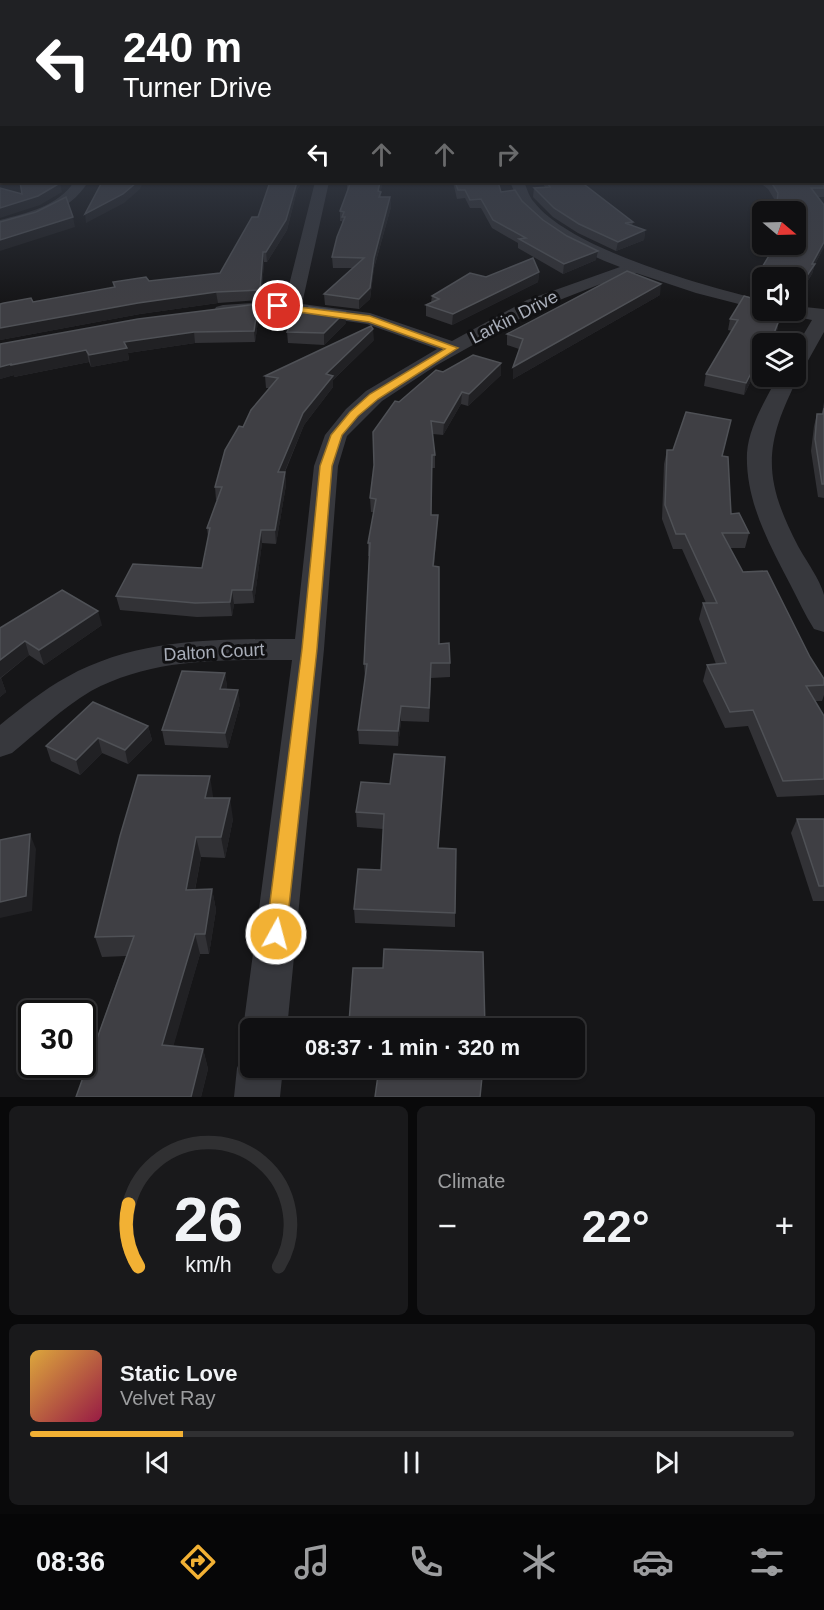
<!DOCTYPE html>
<html lang="en">
<head>
<meta charset="utf-8">
<style>
  :root { --surface:#101012; --page:#19191b; --text:#f1f3f6; --muted:#9c9d9f; --line:#303032; --accent:#f2b134 }
  body { margin:0; font-family:Arial,sans-serif; background:var(--page); color:var(--text); height:100vh; display:flex; flex-direction:column; font-size:22px; white-space:nowrap }
  * { box-sizing:border-box; margin:0 }
  p { font-size:20px; color:var(--muted) }
  .icon { flex:none; width:33px; height:33px; fill:none; stroke:currentColor; stroke-width:2; stroke-linecap:round; stroke-linejoin:round }
  .map { position:relative; height:1097px; overflow:hidden }
  .side { display:flex; flex-direction:column; gap:9px; padding:9px; background:#09090a; flex:1 }
  .side>* { flex:none }
  .top-card { position:absolute; left:0px; top:0px; width:825px; height:183px; box-shadow:0 2px 4px #0004,0 0 0 2px var(--line); background:#202124; color:#fff; overflow:hidden }
  .needle { width:39px; rotate:109deg }
  .controls { position:absolute; left:752px; top:201px; display:grid; gap:12px }
  .controls a { display:grid; place-items:center; width:54px; height:54px; border-radius:9px; background:var(--surface); box-shadow:0 2px 4px #0004,0 0 0 2px var(--line); font-size:30px }
  .speed { position:absolute; left:18px; top:1000px; display:flex; gap:12px; font-size:30px; font-weight:700; text-align:center }
  .speed>* { display:grid; place-content:center; width:78px; height:78px; border-radius:50%; background:var(--surface); box-shadow:0 2px 4px #0004,0 0 0 2px var(--line); line-height:1 }
  .speed .limit { border:3px solid #111; border-radius:9px; background:#fff; color:#111 }
  .pin { position:absolute; display:grid; place-items:center; width:51px; height:51px; color:#fff; margin:-26px; border:3px solid #fff; border-radius:50%; box-shadow:0 2px 6px #0007 }
  .me { position:absolute; width:66px; margin:-33px; rotate:7deg; stroke-linejoin:round; filter:drop-shadow(0 0 4px #0008) }
  .turn { display:flex; align-items:center; gap:21px; height:126px; padding:0 24px; font-size:27px }
  .turn .icon { width:78px; height:78px; stroke-width:2.5 }
  .turn b { display:block; font-size:42px; line-height:51px }
  .lanes { display:flex; align-items:center; height:57px; padding:0 24px; background:#0003; justify-content:center; gap:30px; direction:ltr }
  .lanes .off { opacity:.35 }
  .big { font-size:45px; font-weight:800; line-height:1.1 }
  .side .widget { flex:1; display:flex; flex-direction:column; justify-content:center; gap:9px; min-width:0; padding:0 21px; border-radius:9px; background:var(--page) }
  .side .dial { align-items:center; gap:0 }
  .dial svg { height:156px; overflow:visible; fill:none; stroke:var(--line); stroke-width:7; stroke-linecap:round; text-anchor:middle }
  .dial text { fill:var(--text); stroke:none }
  .song { display:flex; align-items:center; gap:18px }
  .cover { width:72px; height:72px; border-radius:9px; background:linear-gradient(135deg,hsl(40 70% 55%),hsl(340 70% 35%)) }
  .played { height:6px; border-radius:3px; background:linear-gradient(90deg,var(--accent) 20%,var(--line) 20%) }
  .keys { display:flex; justify-content:space-around; direction:ltr }
  .heat { display:flex; justify-content:space-between; align-items:center; font-size:33px; direction:ltr }
  .side .tiles { flex:1; display:grid; gap:9px; grid-template-columns:1fr 1fr }
  .widget:last-child { grid-column:span 2 }
  .trip { position:absolute; left:240px; top:1018px; width:345px; height:60px; border-radius:9px; background:var(--surface); box-shadow:0 2px 4px #0004,0 0 0 2px var(--line); font-weight:800; line-height:60px; text-align:center }
  .dock { display:flex; height:96px; justify-content:space-around; align-items:center; background:#060607; color:var(--muted) }
  .dock .icon { width:42px; height:42px }
  .dock .current { color:var(--accent) }
  .dock b { font-size:27px; color:var(--text) }
  .map>svg:first-child { display:block }
  .lines { fill:none; stroke-linecap:round; stroke-linejoin:round }
  .minor { fill:#37383d; fill-rule:evenodd }
  .wall { fill:#323236 }
  .shaded-wall { fill:#212124 }
  .building { fill:#3f3f44; stroke:#4f5156; stroke-width:1.5 }
  .route { fill:#f2b134; stroke:#9d7322; stroke-width:1.5 }
  .labels { text-anchor:middle; stroke-width:6; stroke-linejoin:round; paint-order:stroke }
  .street-label { font-size:18px; fill:#a8adb8; stroke:#111113 }
</style>
</head>
<body>
<div class="map">
<svg width="824" height="1097" viewBox="0 0 824 1097">
  <rect width="100%" height="100%" fill="#161618"/>
  <g class="lines">
    <g class="minor">
      <path d="M74,182H88C69,213 34,221 0,230V220C27,213 58,206 74,182Z"/>
      <path d="M315,182H329L302,304L370,313L452,341L527,300L620,267C586,254 547,236 523,208C517,201 514,190 510,182H524C527,188 529,197 534,202C570,249 704,286 762,300V310L696,293L636,273L598,285L539,308L437,365L382,401L347,436L338,466L324,649L287,1029H250V1045L243,1029L292,660C224,660 154,657 91,691C62,708 38,732 12,753L0,757V725C21,708 43,690 67,677C137,638 217,639 295,639L314,466L325,435L346,409L366,391L437,349L367,324L278,311L223,317L216,315L214,311L216,307L223,305L285,301Z"/>
      <path d="M795,306L824,309V332L805,366L802,370L796,372L799,376C764,444 762,477 798,546C805,559 821,581 824,595C824,606 824,620 824,632L814,629C805,615 798,599 790,584C769,544 745,500 747,453C749,426 766,399 778,376H795V349L812,320L782,314L780,310H795Z"/>
      <polygon points="250,1049 250,1068 283,1068 280,1097 234,1097 237,1068 244,1052"/>
    </g>
  </g>
  <g class="wall">
    <polygon points="270,182 302,182 297,190 287,230 267,262 264,262 261,300 218,303 140,314 0,340 0,304 33,302 114,287 113,282 149,281 220,273 258,217"/>
    <polygon points="383,182 380,192 381,197 390,197 391,207 374,268 370,299 359,309 325,305 324,294 353,268 333,268 332,257 342,225 342,221 340,221 340,211 347,192 347,184"/>
    <polygon points="453,182 498,182 501,192 522,201 543,220 596,260 563,274 518,248 518,243 492,228 481,208 470,208 465,198 457,199"/>
    <polygon points="542,182 581,182 633,222 632,226 645,230 644,240 616,251 578,233 553,217 533,197 534,188 545,187"/>
    <polygon points="759,182 818,182 824,185 824,197 818,197 824,247 815,264 812,274 800,293 795,292 795,278 762,278 762,298 750,295 752,284 770,254 765,253 767,244 795,244 795,212 775,212 776,202 768,189"/>
    <polygon points="539,272 538,282 452,325 426,316 426,305 431,303 432,296 486,277"/>
    <polygon points="660,295 513,379 513,367 519,349 507,345 507,334"/>
    <polygon points="776,310 772,318 779,320 777,331 762,344 762,358 744,395 704,386 706,374 732,331 728,330 730,319"/>
    <polygon points="259,315 255,342 195,343 128,353 129,360 91,367 89,362 14,377 14,375 0,379 0,344"/>
    <polygon points="346,323 324,345 288,343 287,332"/>
    <polygon points="374,340 333,380 333,387 304,425 285,472 286,485 276,544 262,543 254,603 234,604 232,616 197,617 120,610 116,596 202,568 208,537 207,528 218,500 216,500 215,487 243,427 270,388 266,388 265,376"/>
    <polygon points="443,372 501,375 468,406 461,404 443,435 433,434 435,455 435,468 432,468 431,515 438,515 434,566 439,644 450,663 450,677 431,678 429,722 401,721 398,746 359,744 358,730 365,678 364,664 369,556 368,556 368,543 374,512 371,512 370,498 399,402"/>
    <polygon points="824,402 824,498 818,497 811,451 814,426 817,414 822,414"/>
    <polygon points="667,450 723,456 731,514 749,533 745,548 730,548 743,572 810,657 824,679 824,695 822,701 815,701 824,716 824,795 777,797 748,726 725,728 703,681 707,665 716,664 699,619 703,603 706,603 682,549 673,549 662,519 664,464"/>
    <polygon points="102,625 44,665 29,655 1,678 6,692 0,697 0,628"/>
    <polygon points="225,673 227,687 226,689 240,704 228,748 165,745 162,730"/>
    <polygon points="148,726 152,740 128,764 102,753 80,775 51,761 46,746"/>
    <polygon points="444,772 438,848 455,913 455,927 355,923 354,909 381,870 383,829 357,827 356,812 390,784"/>
    <polygon points="213,796 213,798 233,819 225,858 201,857 195,890 212,889 216,910 209,954 200,954 173,1046 203,1049 208,1069 201,1097 76,1097 126,956 102,957 95,937"/>
    <polygon points="797,819 824,819 824,901 813,901 791,833"/>
    <polygon points="483,952 485,1029 350,1029 349,1023 383,968"/>
  </g>
  <g class="shaded-wall">
    <polygon points="137,182 143,182 140,189 124,203 86,223 85,214"/>
    <polygon points="297,182 302,182 297,190 287,230 267,262 266,252"/>
    <polygon points="380,182 383,182 378,201 378,191"/>
    <polygon points="60,183 62,192 40,205 0,218 0,208"/>
    <polygon points="390,197 391,207 374,268 370,299 359,309 359,299 374,258"/>
    <polygon points="73,217 75,227 0,251 0,240"/>
    <polygon points="645,230 644,240 616,251 618,242"/>
    <polygon points="824,242 824,247 814,266 815,264 812,274 800,293 802,283"/>
    <polygon points="598,251 596,260 563,274 564,264"/>
    <polygon points="263,252 264,262 261,300 260,290"/>
    <polygon points="539,272 538,282 452,325 453,314"/>
    <polygon points="661,284 660,295 513,379 513,367"/>
    <polygon points="216,292 218,303 140,314 0,340 0,328 138,303"/>
    <polygon points="258,304 259,315 255,342 254,331"/>
    <polygon points="773,310 776,310 766,329 769,318"/>
    <polygon points="345,312 346,323 324,345 324,333"/>
    <polygon points="779,320 777,331 772,344 770,344"/>
    <polygon points="373,329 374,340 333,380 333,387 304,425 279,485 278,472 303,413 326,374"/>
    <polygon points="194,332 195,343 128,353 129,360 91,367 89,355 124,342"/>
    <polygon points="86,350 89,362 14,377 11,365"/>
    <polygon points="762,352 762,358 744,395 746,383"/>
    <polygon points="501,363 501,375 468,406 469,394"/>
    <polygon points="11,364 14,375 0,379 0,367"/>
    <polygon points="462,392 461,404 443,435 444,423"/>
    <polygon points="285,472 286,485 276,544 275,530"/>
    <polygon points="438,515 433,580 433,566"/>
    <polygon points="261,530 262,543 254,603 252,590"/>
    <polygon points="232,590 234,604 232,616 230,602"/>
    <polygon points="98,611 102,625 44,665 39,650"/>
    <polygon points="25,641 29,655 0,678 0,660"/>
    <polygon points="225,673 227,687 222,703 220,689"/>
    <polygon points="1,678 6,692 0,697 0,679"/>
    <polygon points="238,690 240,704 228,748 225,733"/>
    <polygon points="401,706 401,721 398,746 398,731"/>
    <polygon points="148,726 152,740 128,764 125,750"/>
    <polygon points="98,738 102,753 80,775 76,760"/>
    <polygon points="210,776 213,796 209,819 205,798"/>
    <polygon points="230,798 233,819 225,858 221,837"/>
    <polygon points="30,834 36,849 32,911 0,918 0,902"/>
    <polygon points="196,837 201,857 191,910 186,890"/>
    <polygon points="212,889 216,910 209,954 205,934"/>
    <polygon points="195,934 200,954 168,1065 162,1045"/>
    <polygon points="203,1049 208,1069 201,1097 191,1097"/>
  </g>
  <g class="building">
    <polygon points="20,182 60,182 60,183 38,196 0,208 0,188 22,194"/>
    <polygon points="102,182 137,182 123,194 85,214"/>
    <polygon points="270,182 297,182 286,220 266,252 263,252 260,290 216,292 138,303 0,328 0,304 4,303 31,298 33,302 115,287 113,282 146,277 149,281 220,273 252,217 258,217"/>
    <polygon points="348,182 380,182 378,191 381,192 379,197 390,197 374,258 370,288 359,299 324,294 364,258 332,257 337,237 345,217 342,217 344,212 340,211 350,184 347,184"/>
    <polygon points="455,182 498,182 501,192 515,190 522,201 543,220 567,236 598,251 564,264 519,239 526,238 493,220 481,199 470,200 465,190 458,190"/>
    <polygon points="547,182 581,182 633,222 625,223 645,230 618,242 579,224 554,208 534,188 550,187"/>
    <polygon points="771,182 818,182 824,185 824,188 811,188 824,205 824,242 812,264 815,264 802,283 795,281 795,278 762,278 762,287 752,284 776,244 795,244 795,212 776,212 778,193"/>
    <polygon points="66,197 73,217 0,240 0,222 36,212"/>
    <polygon points="533,258 539,272 453,314 426,305 439,299 432,296 470,273 486,277"/>
    <polygon points="627,271 661,284 513,367 523,339 507,334"/>
    <polygon points="744,296 762,301 762,310 773,310 769,318 779,320 770,344 762,344 762,352 746,383 706,374 738,320 730,319"/>
    <polygon points="258,304 254,331 194,332 124,342 127,348 89,355 86,350 11,365 11,364 0,367 0,344 138,319"/>
    <polygon points="309,307 345,312 324,333 287,332 296,313 303,313"/>
    <polygon points="371,326 373,329 326,374 333,376 303,413 278,472 285,472 275,530 261,530 252,590 232,590 230,602 195,603 116,596 133,564 202,568 210,528 207,528 222,487 215,487 225,450 239,426 243,427 251,410 278,378 265,376"/>
    <polygon points="473,355 501,363 469,394 462,392 444,423 431,421 435,455 432,455 431,515 438,515 433,566 439,567 439,644 449,643 450,663 431,663 429,708 401,706 398,731 358,730 367,664 364,664 370,543 368,543 376,499 370,498 374,465 373,432 395,401 399,402 436,370 443,372"/>
    <polygon points="824,408 824,484 822,484 815,439 817,414 823,414"/>
    <polygon points="686,412 731,420 722,456 728,457 731,514 739,513 749,533 722,533 743,572 767,571 810,657 824,679 824,685 806,686 824,716 824,779 783,781 753,710 730,712 707,665 726,663 703,603 717,603 685,534 676,534 665,505 667,450 673,450"/>
    <polygon points="62,590 98,611 39,650 25,641 0,660 0,628"/>
    <polygon points="182,671 225,673 220,689 238,690 225,733 162,730"/>
    <polygon points="93,702 148,726 125,750 98,738 76,760 46,746"/>
    <polygon points="394,754 445,757 438,848 456,849 455,913 354,909 358,869 381,870 384,814 356,812 361,782 390,784"/>
    <polygon points="138,775 210,776 205,798 230,798 221,837 196,837 186,890 212,889 205,934 195,934 162,1045 203,1049 191,1097 76,1097 134,936 95,937 120,836"/>
    <polygon points="797,819 824,819 824,886 819,886"/>
    <polygon points="30,834 26,896 0,902 0,840"/>
    <polygon points="384,949 483,952 485,1027 349,1023 353,968 383,968"/>
    <polygon points="379,1068 421,1068 482,1077 480,1097 375,1097"/>
  </g>
  <linearGradient id="sky" x2="0" y2="1"><stop stop-color="#0c0c0d"/><stop offset="0.49" stop-color="#363c48"/><stop offset="1" stop-color="#363c48" stop-opacity="0"/></linearGradient>
  <rect width="824" height="301" fill="url(#sky)"/>
  <polygon class="route" points="275,304 370,316 458,348 378,399 358,416 342,435 332,466 317,649 286,934 283,941 276,943 269,941 266,934 302,649 320,466 331,435 350,412 370,394 445,349 369,322 278,309 275,308"/>
  <g class="labels">
    <g class="street-label">
      <text transform="translate(514 317) rotate(-27)" y="6">Larkin Drive</text>
      <text transform="translate(214 652) rotate(-3)" y="6">Dalton Court</text>
    </g>
  </g>
</svg>
<div class="controls">
<a><svg class="needle" viewBox="-14 -14 28 28"><path d="M0-13l5 13h-10z" fill="#e53935"/><path d="M0 13l5-13h-10z" fill="#9c9d9f"/></svg></a>
<a><svg class="icon" aria-label="sound" viewBox="0 0 24 24"><path d="M4 9h4l5-4v14l-5-4H4zM17 9q2 3 0 6"/></svg></a>
<a><svg class="icon" aria-label="layers" viewBox="0 0 24 24"><path d="M12 4l9 5-9 5-9-5zM3 14l9 5 9-5"/></svg></a>
</div>
<div class="speed"><div class="limit">30</div></div>
<div class="pin" style="left:278px;top:306px;background:#d93025"><svg class="icon" aria-label="arrive" viewBox="0 0 24 24"><path d="M6 21V4h12l-3 4 3 4H6"/></svg></div>
<svg class="me" style="left:276px;top:934px" viewBox="-20 -20 40 40"><circle r="17" fill="#f2b134" stroke="#fff" stroke-width="3"/><path d="M0-11L8 9 0 5-8 9z" fill="#fff"/></svg>
<div class="trip">08:37 · 1 min · 320 m</div>
<div class="top-card">
<div class="turn"><svg class="icon" aria-label="left" viewBox="0 0 24 24"><path d="M17 20v-9H6M10 6l-5 5 5 5"/></svg><div><b>240 m</b>Turner Drive</div></div>
<div class="lanes"><svg class="icon" aria-label="left" viewBox="0 0 24 24"><path d="M17 20v-9H6M10 6l-5 5 5 5"/></svg><svg class="icon off" aria-label="ahead" viewBox="0 0 24 24"><path d="M12 20V5M6 11l6-6 6 6"/></svg><svg class="icon off" aria-label="ahead" viewBox="0 0 24 24"><path d="M12 20V5M6 11l6-6 6 6"/></svg><svg class="icon off" aria-label="right" viewBox="0 0 24 24"><path d="M7 20v-9h11M14 6l5 5-5 5"/></svg></div>
</div>
</div>
<section class="side">
<div class="tiles">
<div class="widget dial"><svg viewBox="0 0 100 80">
<path d="M14 69A42 42 0 1 1 86 69"/>
<path d="M14 69A42 42 0 0 1 9 37" stroke="#f2b134"/>
<text x="50" y="56" font-size="32" font-weight="700">26</text>
<text x="50" y="72" font-size="11">km/h</text>
</svg></div>
<div class="widget"><p>Climate</p>
<div class="heat"><a>−</a><b class="big">22°</b><a>+</a></div>
</div>
<div class="widget">
<div class="song"><i class="cover"></i><div><b>Static Love</b><p>Velvet Ray</p></div></div>
<div class="played"></div>
<div class="keys"><svg class="icon" aria-label="previous" viewBox="0 0 24 24"><path d="M18 5L8 12l10 7zM5 5v14"/></svg><svg class="icon" aria-label="pause" viewBox="0 0 24 24"><path d="M8 5v14M16 5v14"/></svg><svg class="icon" aria-label="next" viewBox="0 0 24 24"><path d="M6 5l10 7-10 7zM19 5v14"/></svg></div>
</div>
</div>
</section>
<nav class="dock">
<b>08:36</b>
<svg class="icon current" aria-label="directions" viewBox="0 0 24 24"><path d="M12 3l9 9-9 9-9-9zM9 14v-3h6M13 9l2 2-2 2"/></svg>
<svg class="icon" aria-label="music" viewBox="0 0 24 24"><path d="M9 18V5l10-2v13"/><circle cx="6" cy="18" r="3"/><circle cx="16" cy="16" r="3"/></svg>
<svg class="icon" aria-label="phone" viewBox="0 0 24 24"><path d="M5 4h4l2 5-3 2q2 4 5 5l2-3 5 2v4C11 20 4 13 5 4z"/></svg>
<svg class="icon" aria-label="climate" viewBox="0 0 24 24"><path d="M12 3v18M4 7l16 10M4 17L20 7"/></svg>
<svg class="icon" aria-label="car" viewBox="0 0 24 24"><path d="M5 17H2v-5l4-1 3-4h7l3 4 3 1v5h-3M9 17h6M6 11h13"/><circle cx="7" cy="17" r="2"/><circle cx="17" cy="17" r="2"/></svg>
<svg class="icon" aria-label="filters" viewBox="0 0 24 24"><path d="M4 7h16M4 17h16"/><circle cx="9" cy="7" r="2"/><circle cx="15" cy="17" r="2"/></svg>
</nav>
</body>
</html>
